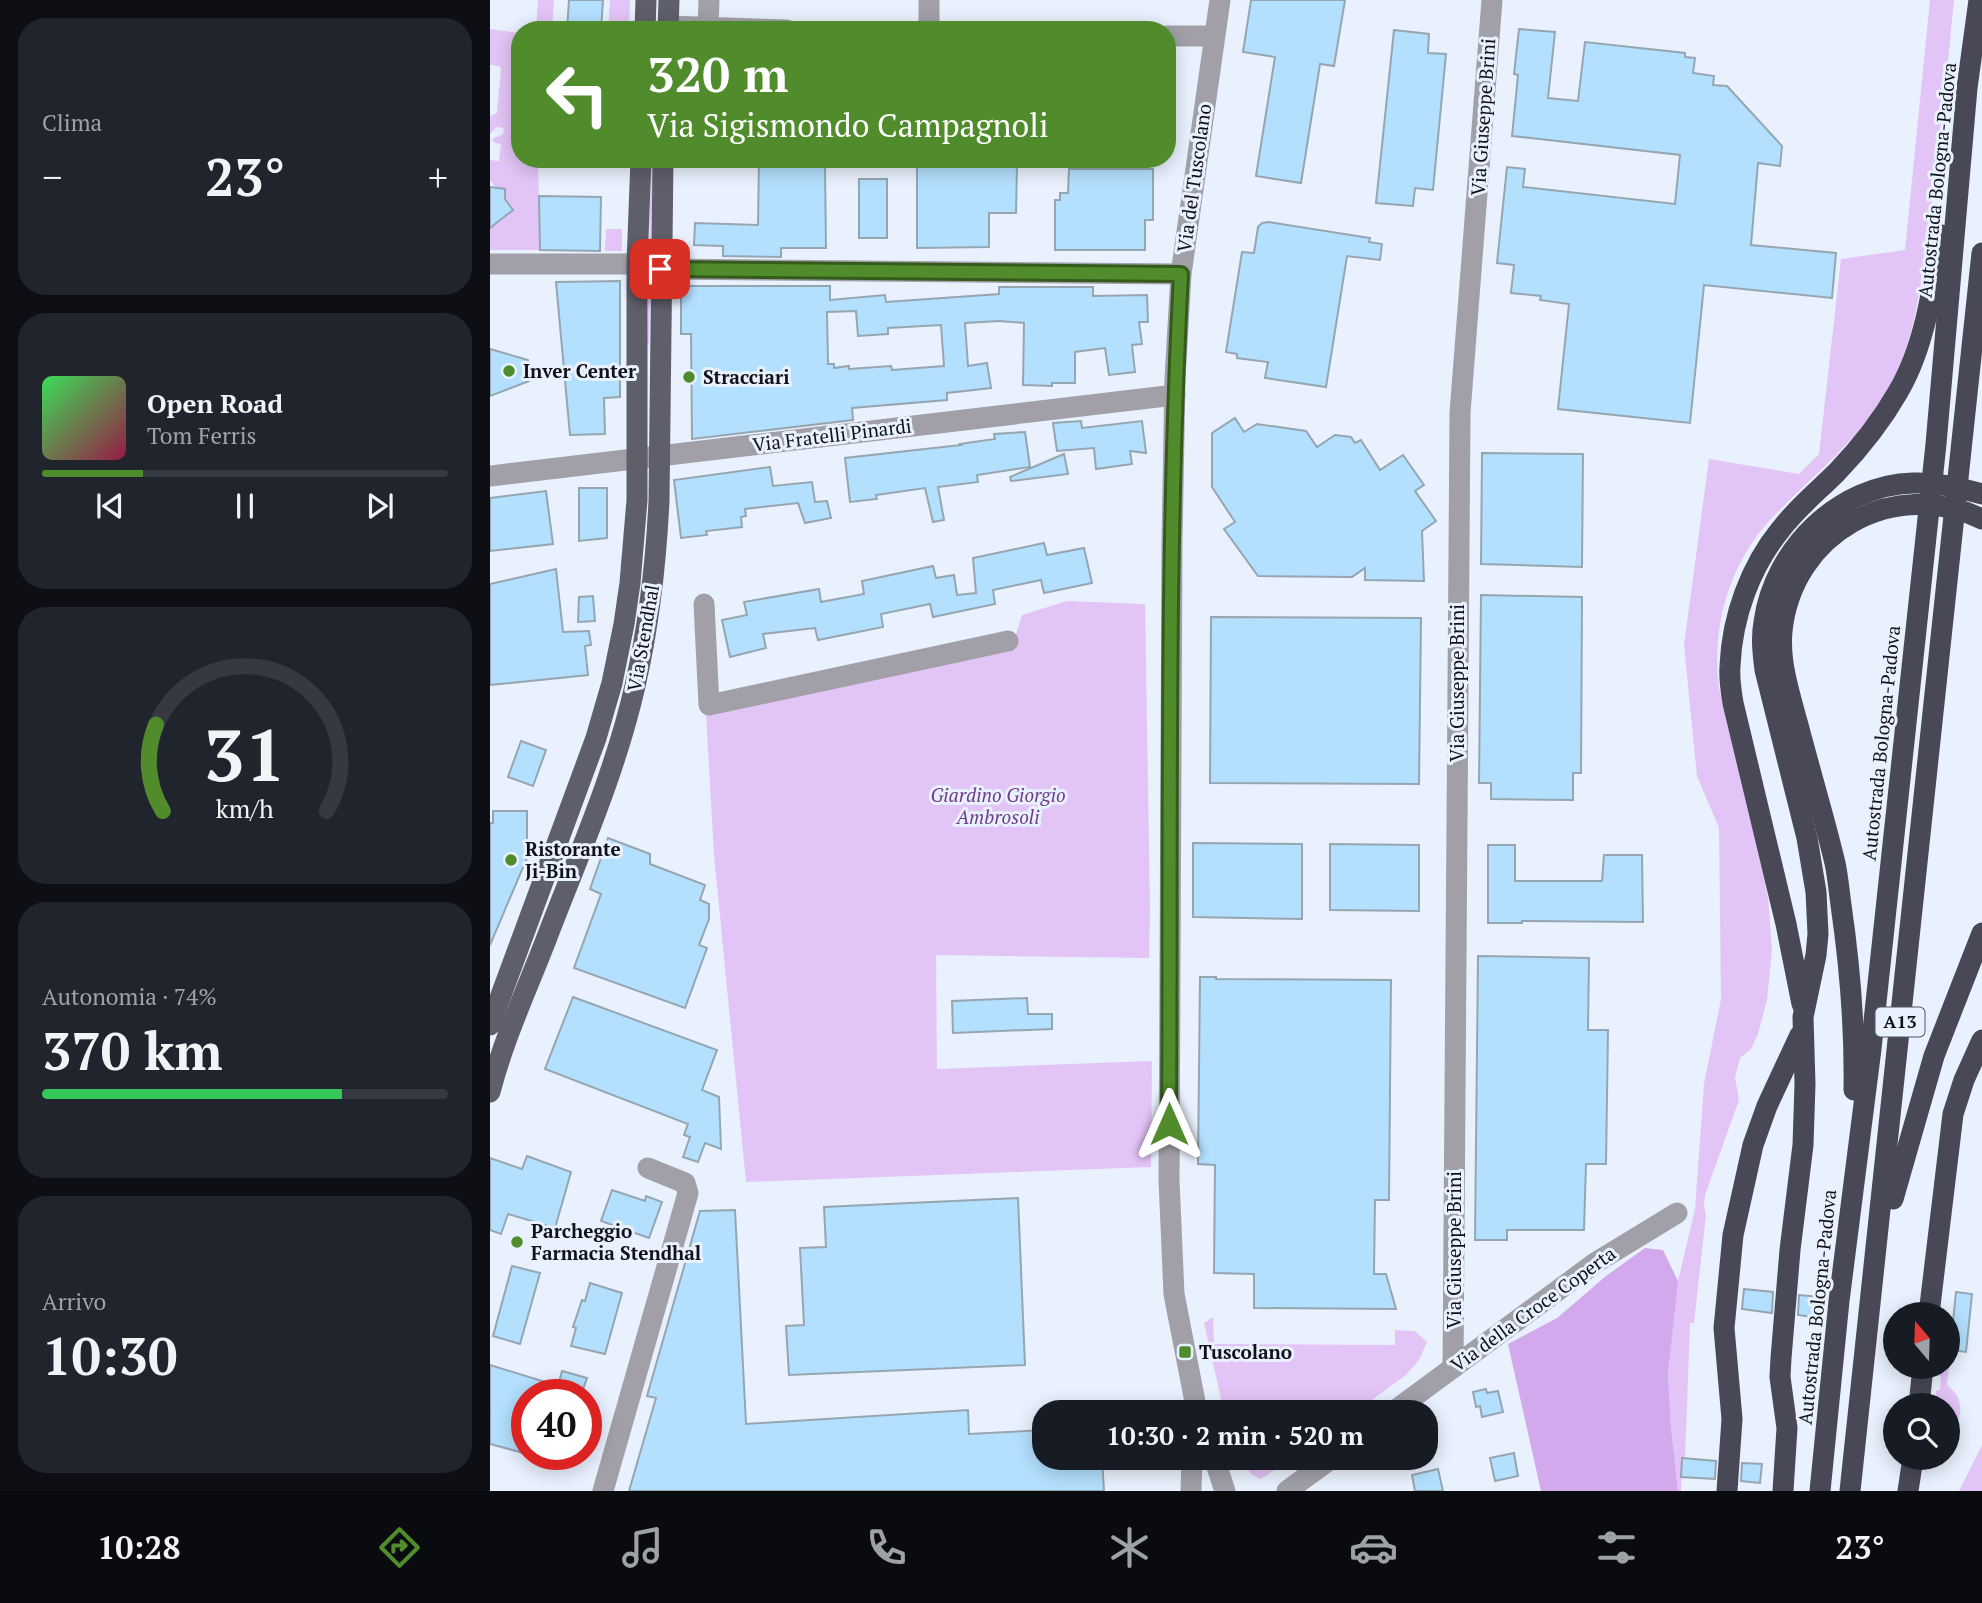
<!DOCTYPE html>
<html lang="it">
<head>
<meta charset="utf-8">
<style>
  :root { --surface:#171b24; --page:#20242c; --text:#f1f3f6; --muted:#9ea1a6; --line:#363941; --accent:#508c2b }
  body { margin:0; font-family:"PT Serif",serif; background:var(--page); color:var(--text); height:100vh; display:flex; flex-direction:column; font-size:26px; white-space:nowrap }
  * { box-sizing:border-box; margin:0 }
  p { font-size:23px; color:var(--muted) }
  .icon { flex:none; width:38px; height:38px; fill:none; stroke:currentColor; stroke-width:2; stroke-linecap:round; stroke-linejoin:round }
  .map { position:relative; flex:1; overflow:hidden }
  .details { display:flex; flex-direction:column; gap:18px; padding:18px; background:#0d0f14; width:490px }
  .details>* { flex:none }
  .guide { position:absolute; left:21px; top:21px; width:665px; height:147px; border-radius:28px; box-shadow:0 4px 18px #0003; background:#508c2b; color:#fff; overflow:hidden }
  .needle { width:46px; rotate:341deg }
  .controls { position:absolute; left:1393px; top:1302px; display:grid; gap:14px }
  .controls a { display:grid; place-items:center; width:77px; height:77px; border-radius:50%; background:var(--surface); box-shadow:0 4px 18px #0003; font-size:35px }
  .speed { position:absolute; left:21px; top:1379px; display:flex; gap:14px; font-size:35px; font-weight:700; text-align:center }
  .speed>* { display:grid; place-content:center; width:91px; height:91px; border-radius:50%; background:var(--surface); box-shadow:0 4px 18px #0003; line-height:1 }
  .speed .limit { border:10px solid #d22; background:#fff; color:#111 }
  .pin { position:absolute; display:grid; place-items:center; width:60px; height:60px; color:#fff; margin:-30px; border-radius:14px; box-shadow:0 4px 10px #0006 }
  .me { position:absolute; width:77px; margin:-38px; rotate:0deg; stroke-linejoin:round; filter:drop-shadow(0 0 5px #0008) }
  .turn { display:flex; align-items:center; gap:24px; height:147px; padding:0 21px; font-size:32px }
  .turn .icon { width:91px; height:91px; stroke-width:2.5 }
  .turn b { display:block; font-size:49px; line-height:60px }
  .big { font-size:52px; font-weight:700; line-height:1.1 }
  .details .tile { flex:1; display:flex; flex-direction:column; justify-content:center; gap:10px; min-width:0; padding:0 24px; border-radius:28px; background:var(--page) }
  .details .dial { align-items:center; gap:0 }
  .dial svg { height:182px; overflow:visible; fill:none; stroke:var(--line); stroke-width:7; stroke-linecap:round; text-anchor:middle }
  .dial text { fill:var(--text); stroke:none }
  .song { display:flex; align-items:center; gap:21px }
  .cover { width:84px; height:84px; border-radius:10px; background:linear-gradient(135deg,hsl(130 70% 55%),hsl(340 70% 35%)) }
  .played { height:7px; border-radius:4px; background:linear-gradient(90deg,var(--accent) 25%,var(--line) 25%) }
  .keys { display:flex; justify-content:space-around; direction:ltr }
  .heat { display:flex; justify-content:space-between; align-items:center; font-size:38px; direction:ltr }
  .charge { height:10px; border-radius:5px; background:linear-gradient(90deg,#34c759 74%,var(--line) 0) }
  .trip { position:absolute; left:542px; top:1400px; width:406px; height:70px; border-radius:28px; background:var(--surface); box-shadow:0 4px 18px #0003; font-weight:700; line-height:70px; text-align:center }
  .tab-bar { display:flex; height:112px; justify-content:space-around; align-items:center; background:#090b0e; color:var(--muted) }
  .tab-bar .icon { width:49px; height:49px }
  .tab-bar .on { color:var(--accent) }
  .tab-bar b { font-size:32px; color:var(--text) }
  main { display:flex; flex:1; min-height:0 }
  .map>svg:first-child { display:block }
  .green { fill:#e3c4f6 }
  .forest { fill:#d3a9ed }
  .building { fill:#b3e0fe; stroke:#95a6b1; stroke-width:2; fill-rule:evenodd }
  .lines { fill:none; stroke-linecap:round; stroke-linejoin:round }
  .minor { stroke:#a1a0a8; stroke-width:21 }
  .major { stroke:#5f5f6c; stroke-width:21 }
  .highway { stroke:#494857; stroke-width:21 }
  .route-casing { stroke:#345b1c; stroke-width:18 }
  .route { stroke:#508c2b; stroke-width:12 }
  .poi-dot { fill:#508c2b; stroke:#e9f1fe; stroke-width:2.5 }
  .labels { text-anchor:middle; stroke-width:6; stroke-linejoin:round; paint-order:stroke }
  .shield { fill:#e9f1fe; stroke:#50555d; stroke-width:2 }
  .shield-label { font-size:18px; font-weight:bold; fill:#0f1218 }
  .street-label { font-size:19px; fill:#0f1218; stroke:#e9f1fe }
  .poi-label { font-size:19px; font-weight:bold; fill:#0f1218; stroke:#e9f1fe; text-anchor:start }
  .park-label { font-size:19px; font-style:italic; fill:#6e3a89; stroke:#e9f1fe }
</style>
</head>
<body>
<main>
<section class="details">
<div class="tile"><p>Clima</p>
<div class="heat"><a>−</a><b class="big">23°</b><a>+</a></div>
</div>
<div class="tile">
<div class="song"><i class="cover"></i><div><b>Open Road</b><p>Tom Ferris</p></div></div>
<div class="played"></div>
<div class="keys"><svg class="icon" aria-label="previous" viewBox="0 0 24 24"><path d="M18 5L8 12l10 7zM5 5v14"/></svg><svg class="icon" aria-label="pause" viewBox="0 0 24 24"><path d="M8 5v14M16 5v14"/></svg><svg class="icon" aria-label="next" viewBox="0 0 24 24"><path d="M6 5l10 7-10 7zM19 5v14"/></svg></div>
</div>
<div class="tile dial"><svg viewBox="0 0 100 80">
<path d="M14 69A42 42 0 1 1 86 69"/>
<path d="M14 69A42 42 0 0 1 11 31" stroke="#508c2b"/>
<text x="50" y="56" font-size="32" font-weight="700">31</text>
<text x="50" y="72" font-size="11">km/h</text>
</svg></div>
<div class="tile"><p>Autonomia · 74%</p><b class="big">370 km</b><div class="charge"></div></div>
<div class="tile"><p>Arrivo</p><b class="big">10:30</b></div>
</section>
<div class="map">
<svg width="1492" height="1491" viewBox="0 0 1492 1491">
  <rect width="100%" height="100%" fill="#e9f1fe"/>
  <g class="green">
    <polygon points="48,0 64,0 62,30 46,30"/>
    <polygon points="120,0 140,0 139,30 118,30"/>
    <path d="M1440,0H1464C1457,74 1449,148 1439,222C1433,270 1428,321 1409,367C1383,431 1325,472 1280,520C1239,564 1221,629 1229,688L1272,865L1278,898L1282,949L1277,1000L1268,1034L1261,1049L1250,1058L1245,1077L1249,1100L1215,1195L1214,1206L1216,1215L1204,1323H1200L1195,1459H1192L1191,1491H1188L1181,1427L1178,1373L1184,1305L1188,1281L1205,1209L1214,1084L1231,999L1229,828L1207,776L1194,645L1219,459L1309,474L1329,454L1351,259L1415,250Z"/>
    <polygon points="0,29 30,33 30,159 61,159 48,161 50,250 0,250 0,228 15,199 15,189 6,188 0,180 0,160 9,161 11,144 5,143 2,139 13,134 14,128 7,127 0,134 0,116 7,113 11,69 9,66 0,65"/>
    <polygon points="161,159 163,159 159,345 157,345"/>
    <polygon points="116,229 132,229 132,251 115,251"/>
    <polygon points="577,601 655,604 660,909 659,958 446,955 447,1069 662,1061 661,1167 256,1182 224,855 216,714 521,651 532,615"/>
    <polygon points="723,1317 724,1344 905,1345 905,1330 925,1331 937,1342 929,1360 916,1375 865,1412 734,1412 714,1323"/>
    <path d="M1458,1358L1460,1359L1457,1385C1481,1403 1467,1425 1458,1448V1405H1445L1446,1391L1450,1390L1451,1377L1448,1376L1449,1367H1458Z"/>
    <polygon points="1492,1445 1492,1491 1469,1491"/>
    <polygon points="750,1458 802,1458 771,1479 762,1475"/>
  </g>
  <polygon class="forest" points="1155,1248 1173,1250 1188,1281 1178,1373 1181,1427 1188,1491 1051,1491 1018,1344 1067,1318 1116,1276"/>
  <g class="building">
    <polygon points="79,0 113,0 111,30 77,30"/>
    <polygon points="761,0 855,0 844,66 830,64 811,183 766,176 785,57 753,52"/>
    <polygon points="1029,29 1065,32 1058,98 1088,101 1095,42 1195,53 1195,57 1205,58 1203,73 1224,76 1223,85 1237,86 1292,146 1290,166 1268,163 1261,245 1346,253 1342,298 1214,285 1200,423 1068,409 1079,304 1050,300 1051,296 1021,293 1024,265 1007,263 1017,167 1035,169 1033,187 1185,204 1190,155 1022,136 1028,75 1024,74"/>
    <polygon points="904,30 939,34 938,53 956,54 943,190 925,188 923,206 886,203"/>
    <polygon points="269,159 293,159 292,167 335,167 336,248 291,248 291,257 233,256 233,246 204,245 205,223 268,225"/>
    <polygon points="427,159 500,159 500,164 527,165 526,213 499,213 499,247 427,248"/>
    <polygon points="579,169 663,169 663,220 655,220 655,250 565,250 565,200 570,200 570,193 578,193"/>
    <rect x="369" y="179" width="28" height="59"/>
    <polygon points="0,187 15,189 15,199 23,210 0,228"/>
    <polygon points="49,196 111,197 110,251 50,250"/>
    <polygon points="779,222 880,238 879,242 892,244 890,260 857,256 836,387 775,378 778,362 747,358 747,354 736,352 752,252 764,253 768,227 772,223"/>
    <polygon points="130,281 130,397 114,398 115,434 80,435 66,282"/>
    <path d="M191,286H340V300L395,295L396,302L509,294V287H603V296L657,295L658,322H649L652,344L642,345L645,372L619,375L615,348L585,352V383H562V386L533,385L534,323L509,321L475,323L478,366L497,363L501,388L457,393V400L362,408L363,420L202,439L201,334H191ZM366,311L368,336L398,334V328L451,325L454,366L402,370L401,366L359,369V366L344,368V364H338L337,312Z"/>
    <polygon points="0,349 38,360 39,381 0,396"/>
    <polygon points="745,418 754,432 767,424 816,431 827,447 845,435 861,437 865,443 871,440 890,470 913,455 934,485 925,491 946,521 932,531 934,581 875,580 875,568 862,577 768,576 734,529 745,522 722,487 722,433"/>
    <polygon points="591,421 592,428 652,421 656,453 640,451 642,464 606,469 604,448 567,451 563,423"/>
    <polygon points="535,432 540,467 487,475 488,482 448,487 454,520 443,522 435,488 386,495 387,499 360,502 355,458 471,445 470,444 505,439 504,434"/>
    <polygon points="992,453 1093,454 1092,567 991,564"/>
    <polygon points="574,454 578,474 521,481 520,477"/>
    <polygon points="280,467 283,486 322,482 325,502 337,501 341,518 315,523 308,503 255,509 256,516 251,517 252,527 216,531 217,535 191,538 184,480"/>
    <polygon points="89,488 117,488 117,538 89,541"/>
    <polygon points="56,491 63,544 0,551 0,498"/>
    <polygon points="554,543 557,555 594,548 602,583 554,593 551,580 503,590 505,604 443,617 440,604 391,614 393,627 328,640 325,628 273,634 276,648 240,657 232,620 257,615 254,602 329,589 331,602 374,594 372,581 443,566 446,578 464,575 467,595 486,593 483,558"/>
    <polygon points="66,569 73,632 99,631 101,645 95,646 98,675 0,685 0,584"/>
    <polygon points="991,595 1092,597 1091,773 1083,773 1083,800 1001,799 1001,783 989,783"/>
    <polygon points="103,596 105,621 88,622 89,597"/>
    <polygon points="721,617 931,618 929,784 720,783"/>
    <polygon points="31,741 56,750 43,786 18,777"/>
    <polygon points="3,811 37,811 37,858 0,945 0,823 3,823"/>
    <polygon points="118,838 160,854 160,864 215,885 210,900 219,904 219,919 209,945 217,948 195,1008 84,968 111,894 100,889"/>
    <polygon points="703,843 812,844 812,919 703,917"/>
    <polygon points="840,844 929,845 929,911 840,910"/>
    <polygon points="998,845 1025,845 1025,881 1112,881 1114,855 1152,855 1153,922 1032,921 1032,923 998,923"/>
    <polygon points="988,956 1099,958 1098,1030 1118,1030 1116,1164 1096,1164 1094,1230 1017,1230 1017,1240 985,1240"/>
    <polygon points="710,977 726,977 726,979 901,980 899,1200 885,1200 884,1274 896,1274 906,1309 764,1308 764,1274 724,1273 725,1165 708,1164"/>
    <polygon points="83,997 227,1050 212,1090 229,1097 231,1149 215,1143 208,1162 193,1157 200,1137 194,1135 198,1124 55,1069"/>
    <polygon points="537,998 538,1014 562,1014 562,1029 463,1033 462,1001"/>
    <polygon points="37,1156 81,1172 65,1228 18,1214 11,1234 0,1230 0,1158 32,1169"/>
    <polygon points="122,1190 155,1201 156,1196 172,1202 159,1238 111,1221"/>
    <polygon points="528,1198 535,1365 299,1375 296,1326 314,1325 310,1248 336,1247 334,1207"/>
    <polygon points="245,1210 256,1424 478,1410 479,1434 555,1430 555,1458 612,1458 614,1491 139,1491 166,1398 157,1396 210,1211"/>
    <polygon points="22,1266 50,1273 30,1344 3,1336"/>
    <polygon points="100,1283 132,1293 115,1354 81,1346 86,1328 83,1327 92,1300 95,1301"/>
    <polygon points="1254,1289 1283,1292 1282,1313 1252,1309"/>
    <polygon points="1466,1292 1482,1294 1476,1352 1460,1350"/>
    <polygon points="1309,1295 1330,1297 1328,1318 1308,1315"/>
    <polygon points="0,1365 68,1386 72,1371 97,1378 91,1395 37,1395 37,1454 0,1444"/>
    <polygon points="996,1389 997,1393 1008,1391 1013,1412 992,1417 990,1406 986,1407 983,1392"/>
    <polygon points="1024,1453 1028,1476 1005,1481 1000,1458"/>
    <polygon points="1192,1458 1226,1461 1225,1479 1191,1477"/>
    <polygon points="1252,1463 1272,1464 1270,1483 1251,1481"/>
    <polygon points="948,1469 953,1491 925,1491 922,1475"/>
  </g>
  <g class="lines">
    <g class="minor">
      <polyline points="178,26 297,30"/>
      <polyline points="218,28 219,0"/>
      <polyline points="439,30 439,0"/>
      <polyline points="677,36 724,36"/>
      <polyline points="0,264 147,264"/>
      <polyline points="170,269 691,274"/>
      <polyline points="0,476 685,395"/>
      <polyline points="214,604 219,705 518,641"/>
      <polyline points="963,1368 970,413 1002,0"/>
      <polyline points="707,1412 684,1294 679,1180 682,543 685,378 691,274 730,0"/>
      <polyline points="903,1412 1105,1263 1187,1213"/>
      <polyline points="724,1458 735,1491"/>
      <polyline points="113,1491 198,1193 195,1183 158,1168"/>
      <polyline points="701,1491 702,1458"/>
      <polyline points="797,1491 842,1458"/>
    </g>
    <g class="major">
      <polyline points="155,30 156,0"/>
      <polyline points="178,30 179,0"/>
      <polyline points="0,1025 106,738 122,683 134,624 140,583 147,500 147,264 151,159"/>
      <path d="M0,1092C14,1037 39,985 59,932C90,852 126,770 145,686C159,625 166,563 169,501L173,159"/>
    </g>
    <g class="highway">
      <path d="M1312,1004L1296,924L1243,703C1241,691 1239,678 1240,666C1242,617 1260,567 1291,529C1307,508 1328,491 1347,472C1369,449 1392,420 1408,392C1435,346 1443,287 1451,235"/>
      <path d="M1364,1090C1365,1027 1360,967 1351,905C1349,891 1348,877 1345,863C1334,817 1320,771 1308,725C1300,695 1289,663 1292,631C1302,533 1403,476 1492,519"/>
      <polyline points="1403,1199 1444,1056 1492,933"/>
      <polyline points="1439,1314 1463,1114 1474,1080 1492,1040"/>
      <polyline points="1429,1405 1433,1367"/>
      <polyline points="1237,1491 1242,1419 1234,1328 1243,1235 1263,1145 1277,1106 1310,1035"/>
      <path d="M1293,1491L1297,1428L1290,1377L1291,1358L1300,1250L1313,1145L1315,1084L1313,1017L1326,955L1328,934L1326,892L1317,838L1275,670C1273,654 1271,638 1274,622C1284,549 1349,485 1423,483C1447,482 1469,487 1492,494"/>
      <polyline points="1330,1491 1349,1301 1381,1049 1446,444 1477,88 1489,0"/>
      <polyline points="1360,1491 1492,253"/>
      <polyline points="1418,1491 1423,1458"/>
    </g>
  </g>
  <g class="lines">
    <g class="route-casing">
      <path id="route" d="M170,269L691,274C676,557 681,841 679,1124"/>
    </g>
    <use href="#route" class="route"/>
  </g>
  <g class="poi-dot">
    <circle cx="19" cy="371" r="7"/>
    <circle cx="199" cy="377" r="7"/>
    <circle cx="21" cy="860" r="7"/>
    <circle cx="27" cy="1242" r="7"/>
    <rect x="688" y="1345" width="14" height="14" rx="3.5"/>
  </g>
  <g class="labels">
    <rect class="shield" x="1385.5" y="1007.5" width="49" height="29" rx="5"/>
    <g class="shield-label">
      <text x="1410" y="1028">A13</text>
    </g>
    <g class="street-label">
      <text transform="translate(993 117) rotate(-86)" y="7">Via Giuseppe Brini</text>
      <text transform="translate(704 178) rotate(-82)" y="7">Via del Tuscolano</text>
      <text transform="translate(1447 180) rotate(-84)" y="7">Autostrada Bologna-Padova</text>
      <text transform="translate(342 435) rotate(-7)" y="7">Via Fratelli Pinardi</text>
      <text transform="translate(153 638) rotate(-80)" y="7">Via Stendhal</text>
      <text transform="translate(967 683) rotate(-90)" y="7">Via Giuseppe Brini</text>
      <text transform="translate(1391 743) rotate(-84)" y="7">Autostrada Bologna-Padova</text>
      <text transform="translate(964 1250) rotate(-90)" y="7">Via Giuseppe Brini</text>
      <text transform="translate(1327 1307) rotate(-84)" y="7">Autostrada Bologna-Padova</text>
      <text transform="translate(1043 1309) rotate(-36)" y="7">Via della Croce Coperta</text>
    </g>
    <g class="poi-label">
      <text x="33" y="378">Inver Center</text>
      <text x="213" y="384">Stracciari</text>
      <text x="35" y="856">Ristorante<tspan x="35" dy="22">Ji-Bin</tspan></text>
      <text x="41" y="1238">Parcheggio<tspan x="41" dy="22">Farmacia Stendhal</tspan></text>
      <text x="709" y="1359">Tuscolano</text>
    </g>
    <g class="park-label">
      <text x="508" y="802">Giardino Giorgio<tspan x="508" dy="22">Ambrosoli</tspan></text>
    </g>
  </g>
</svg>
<div class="controls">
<a><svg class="needle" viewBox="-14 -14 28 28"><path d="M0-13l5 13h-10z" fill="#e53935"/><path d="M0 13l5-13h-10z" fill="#9ea1a6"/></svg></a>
<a><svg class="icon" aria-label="search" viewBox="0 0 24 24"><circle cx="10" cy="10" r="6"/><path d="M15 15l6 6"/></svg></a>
</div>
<div class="speed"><div class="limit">40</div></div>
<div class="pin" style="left:170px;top:269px;background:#d93025"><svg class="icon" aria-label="arrive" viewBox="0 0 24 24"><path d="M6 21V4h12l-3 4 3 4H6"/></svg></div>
<svg class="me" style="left:679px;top:1124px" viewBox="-20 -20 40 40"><path d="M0-17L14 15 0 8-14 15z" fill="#508c2b" stroke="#fff" stroke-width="4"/></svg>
<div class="trip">10:30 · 2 min · 520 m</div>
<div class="guide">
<div class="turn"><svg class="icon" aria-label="left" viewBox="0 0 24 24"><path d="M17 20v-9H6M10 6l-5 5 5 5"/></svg><div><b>320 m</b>Via Sigismondo Campagnoli</div></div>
</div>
</div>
</main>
<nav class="tab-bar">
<b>10:28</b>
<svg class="icon on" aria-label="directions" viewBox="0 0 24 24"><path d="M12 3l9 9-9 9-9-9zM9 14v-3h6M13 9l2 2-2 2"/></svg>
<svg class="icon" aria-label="music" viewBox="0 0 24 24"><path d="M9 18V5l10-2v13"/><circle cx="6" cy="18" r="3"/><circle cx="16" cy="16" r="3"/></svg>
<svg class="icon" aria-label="phone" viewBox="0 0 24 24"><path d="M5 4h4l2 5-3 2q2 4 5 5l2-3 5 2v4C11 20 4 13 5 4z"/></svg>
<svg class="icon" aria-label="climate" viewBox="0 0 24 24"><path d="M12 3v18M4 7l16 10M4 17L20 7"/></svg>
<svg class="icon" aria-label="car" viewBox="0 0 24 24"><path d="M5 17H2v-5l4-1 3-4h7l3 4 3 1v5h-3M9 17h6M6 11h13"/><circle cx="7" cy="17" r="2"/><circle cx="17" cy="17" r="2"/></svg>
<svg class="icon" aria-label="filters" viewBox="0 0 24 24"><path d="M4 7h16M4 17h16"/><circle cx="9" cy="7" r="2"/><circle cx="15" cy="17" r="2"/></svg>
<b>23°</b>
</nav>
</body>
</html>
